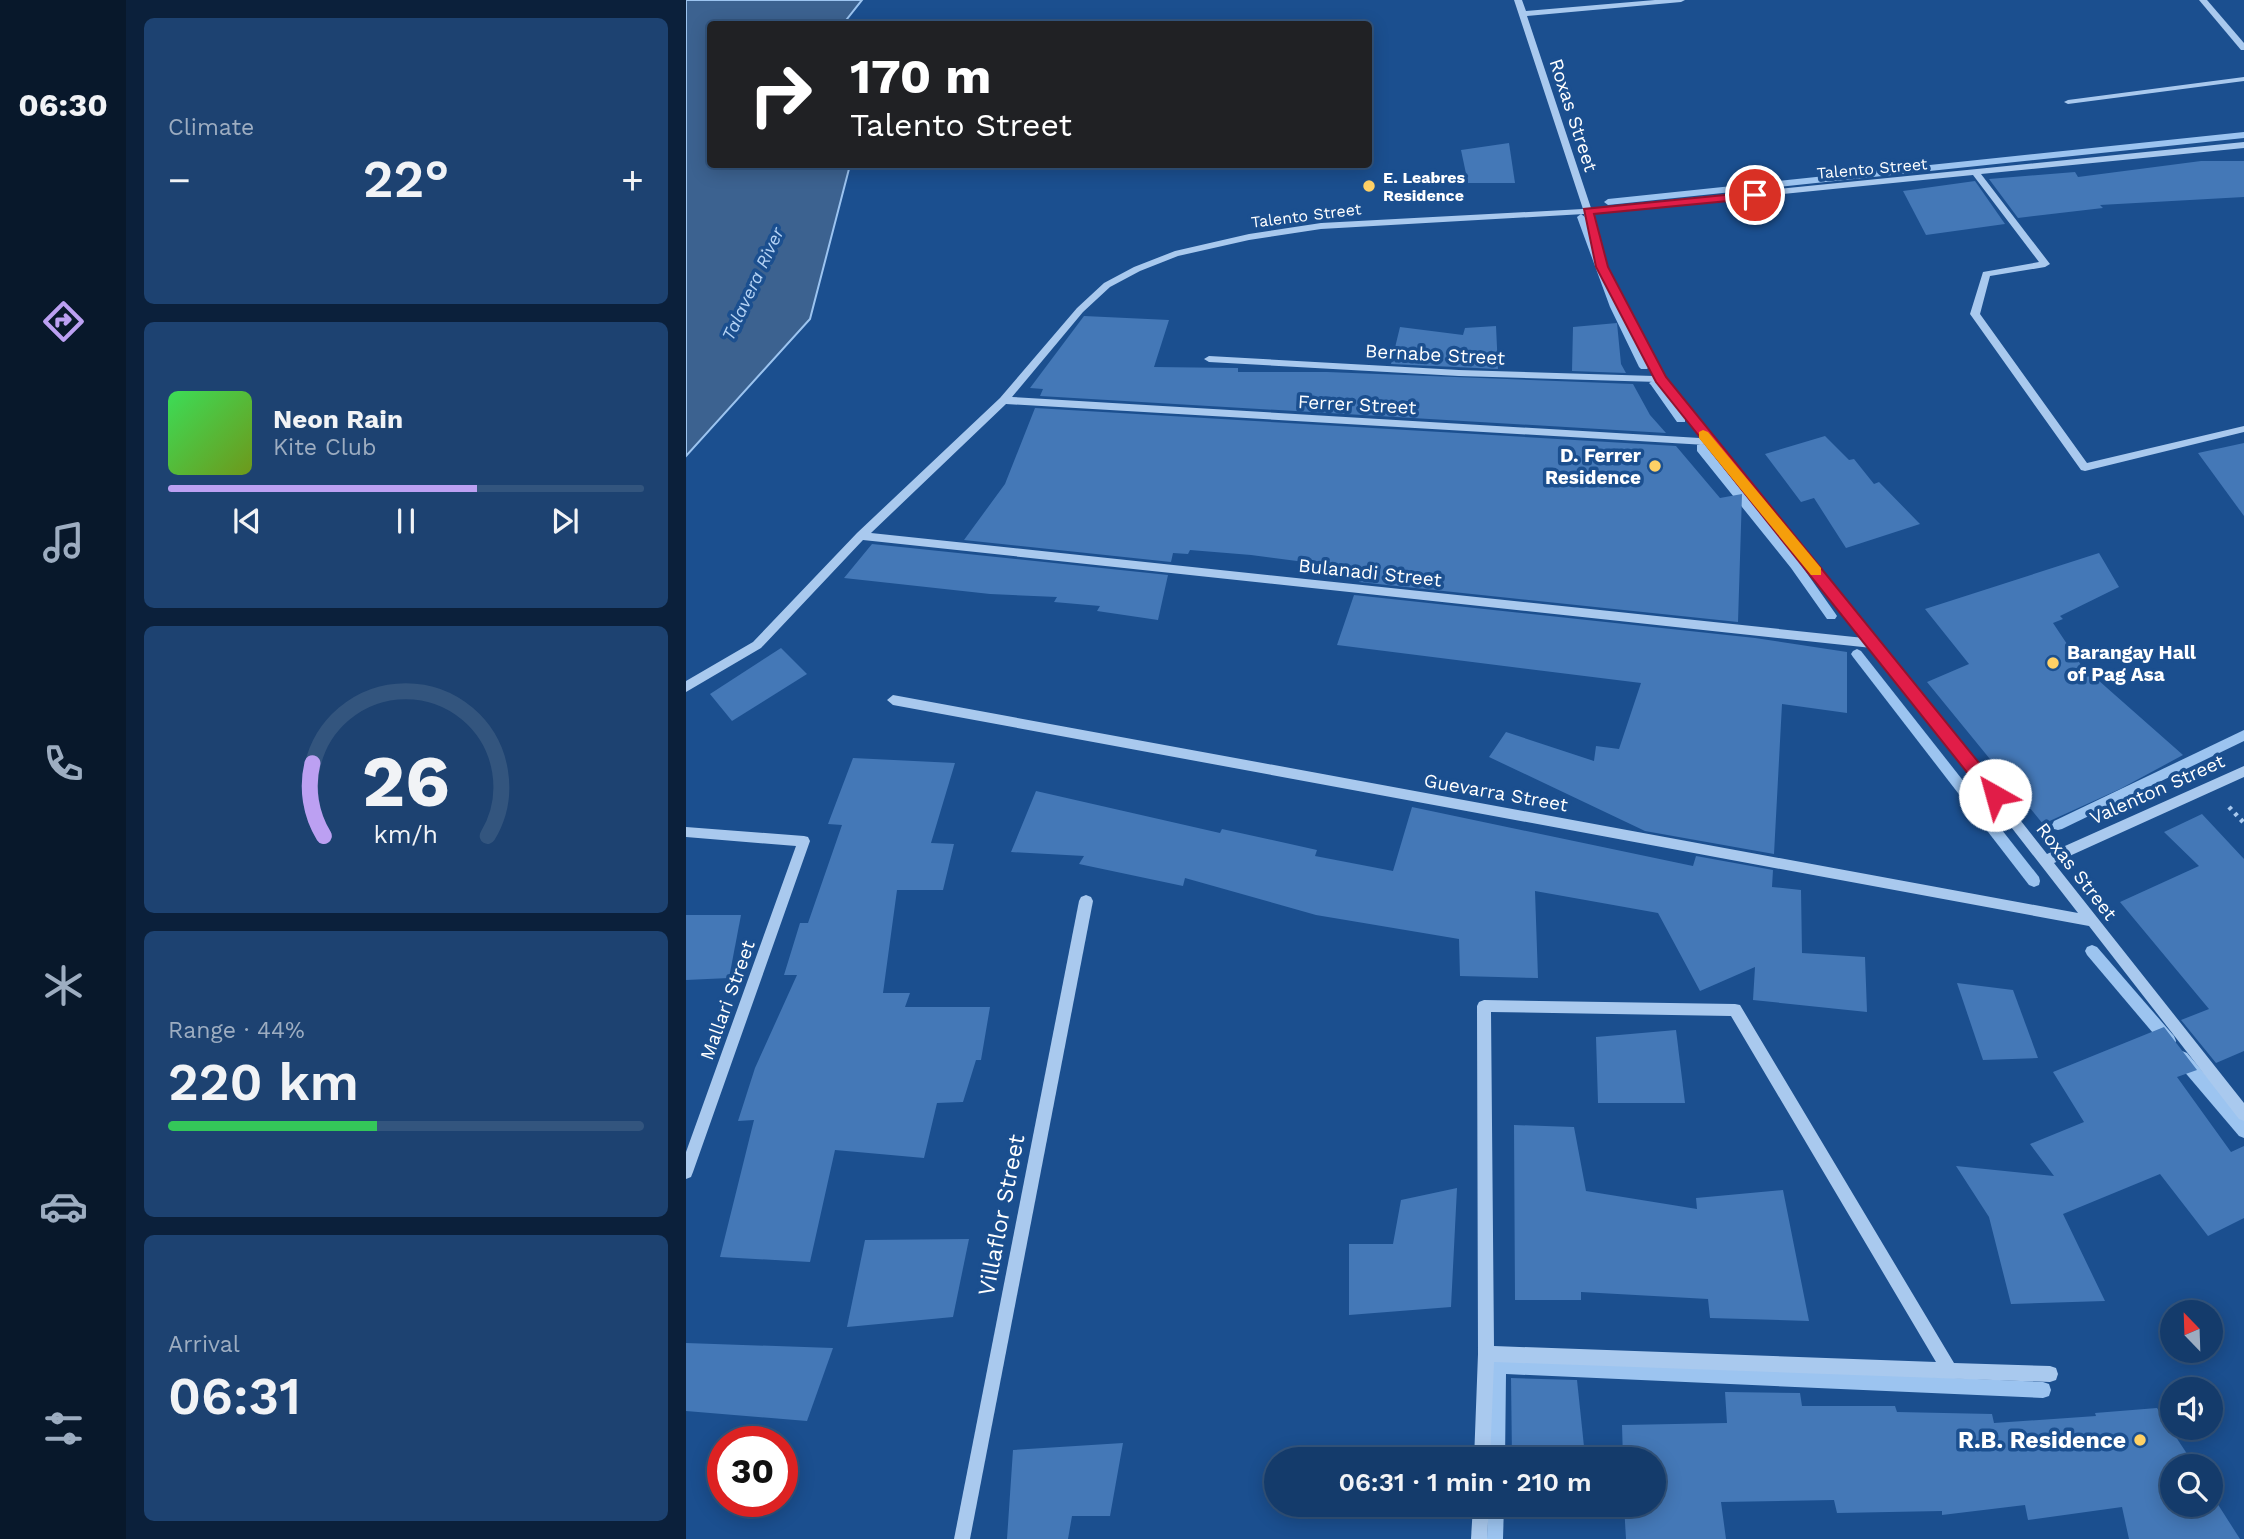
<!DOCTYPE html>
<html lang="en">
<head>
<meta charset="utf-8">
<style>
  :root { --surface:#143b6b; --page:#1d4271; --text:#f1f3f6; --muted:#9dadc1; --line:#33557e; --accent:#bca0f2 }
  body { margin:0; font-family:"Work Sans",sans-serif; background:var(--page); color:var(--text); height:100vh; display:flex; flex-direction:column; font-size:26px; white-space:nowrap }
  * { box-sizing:border-box; margin:0 }
  p { font-size:23px; color:var(--muted) }
  .icon { flex:none; width:38px; height:38px; fill:none; stroke:currentColor; stroke-width:2; stroke-linecap:round; stroke-linejoin:round }
  .map { position:relative; flex:1; overflow:hidden }
  .sheet { display:flex; flex-direction:column; gap:18px; padding:18px; background:#0b203b; width:560px }
  .sheet>* { flex:none }
  .guide { position:absolute; left:21px; top:21px; width:665px; height:147px; border-radius:7px; box-shadow:0 4px 18px #0003,0 0 0 2px var(--line); background:#202124; color:#fff; overflow:hidden }
  .needle { width:46px; rotate:337deg }
  .fabs { position:absolute; left:1474px; top:1300px; display:grid; gap:14px }
  .fabs a { display:grid; place-items:center; width:63px; height:63px; border-radius:50%; background:var(--surface); box-shadow:0 4px 18px #0003,0 0 0 2px var(--line); font-size:35px }
  .speed { position:absolute; left:21px; top:1426px; display:flex; gap:14px; font-size:35px; font-weight:700; text-align:center }
  .speed>* { display:grid; place-content:center; width:91px; height:91px; border-radius:50%; background:var(--surface); box-shadow:0 4px 18px #0003,0 0 0 2px var(--line); line-height:1 }
  .speed .limit { border:10px solid #d22; background:#fff; color:#111 }
  .pin { position:absolute; display:grid; place-items:center; width:60px; height:60px; color:#fff; margin:-30px; border:4px solid #fff; border-radius:50%; box-shadow:0 2px 7px #0007 }
  .me { position:absolute; width:77px; margin:-38px; rotate:322deg; stroke-linejoin:round; filter:drop-shadow(0 0 5px #0008) }
  .turn { display:flex; align-items:center; gap:24px; height:147px; padding:0 28px; font-size:32px }
  .turn .icon { width:91px; height:91px; stroke-width:2.5 }
  .turn b { display:block; font-size:49px; line-height:60px }
  .big { font-size:52px; font-weight:600; line-height:1.1 }
  .sheet .widget { flex:1; display:flex; flex-direction:column; justify-content:center; gap:10px; min-width:0; padding:0 24px; border-radius:10px; background:var(--page) }
  .sheet .dial { align-items:center; gap:0 }
  .dial svg { height:182px; overflow:visible; fill:none; stroke:var(--line); stroke-width:7; stroke-linecap:round; text-anchor:middle }
  .dial text { fill:var(--text); stroke:none }
  .song { display:flex; align-items:center; gap:21px }
  .cover { width:84px; height:84px; border-radius:10px; background:linear-gradient(135deg,hsl(130 70% 55%),hsl(80 70% 35%)) }
  .played { height:7px; border-radius:4px; background:linear-gradient(90deg,var(--accent) 65%,var(--line) 65%) }
  .keys { display:flex; justify-content:space-around; direction:ltr }
  .heat { display:flex; justify-content:space-between; align-items:center; font-size:38px; direction:ltr }
  .charge { height:10px; border-radius:5px; background:linear-gradient(90deg,#34c759 44%,var(--line) 0) }
  .trip { position:absolute; left:578px; top:1447px; width:402px; height:70px; border-radius:35px; background:var(--surface); box-shadow:0 4px 18px #0003,0 0 0 2px var(--line); font-weight:600; line-height:70px; text-align:center }
  main { display:flex; flex:1; min-height:0 }
  .dock { display:flex; flex-direction:column; width:126px; justify-content:space-around; align-items:center; background:#08182b; color:var(--muted) }
  .dock .icon { width:49px; height:49px }
  .dock .current { color:var(--accent) }
  .dock b { font-size:32px; color:var(--text) }
  .map>svg:first-child { display:block }
  .water { fill:#3c6290; stroke:#9cc4f0; stroke-width:2 }
  .lines { fill:none; stroke-linecap:round; stroke-linejoin:round }
  .stream { fill:#9cc4f0; fill-rule:evenodd }
  .building { fill:#4478b7 }
  .path { stroke:#a9c9ee; stroke-width:4.5; stroke-dasharray:3.5 5; stroke-linecap:butt }
  .minor { fill:#a9c9ee; fill-rule:evenodd }
  .route { fill:#e11d48; stroke:#92132f; stroke-width:2 }
  .slow { fill:#f59e0b }
  .poi-dot { fill:#ffd166; stroke:#1b4f8f; stroke-width:2.5 }
  .labels { text-anchor:middle; stroke-width:7; stroke-linejoin:round; paint-order:stroke }
  .far-street-label { font-size:16px; fill:#fff; stroke:#1b4f8f }
  .far-poi-label { font-size:16px; font-weight:bold; fill:#fff; stroke:#1b4f8f; text-anchor:start }
  .far-water-label { font-size:18px; font-style:italic; fill:#b5d3f5; stroke:#1b4f8f }
  .street-label { font-size:19px; fill:#fff; stroke:#1b4f8f }
  .poi-label { font-size:19px; font-weight:bold; fill:#fff; stroke:#1b4f8f; text-anchor:end }
  .near-street-label { font-size:23px; fill:#fff; stroke:#1b4f8f }
  .near-poi-label { font-size:23px; font-weight:bold; fill:#fff; stroke:#1b4f8f; text-anchor:end }
</style>
</head>
<body>
<main>
<nav class="dock">
<b>06:30</b>
<svg class="icon current" aria-label="directions" viewBox="0 0 24 24"><path d="M12 3l9 9-9 9-9-9zM9 14v-3h6M13 9l2 2-2 2"/></svg>
<svg class="icon" aria-label="music" viewBox="0 0 24 24"><path d="M9 18V5l10-2v13"/><circle cx="6" cy="18" r="3"/><circle cx="16" cy="16" r="3"/></svg>
<svg class="icon" aria-label="phone" viewBox="0 0 24 24"><path d="M5 4h4l2 5-3 2q2 4 5 5l2-3 5 2v4C11 20 4 13 5 4z"/></svg>
<svg class="icon" aria-label="climate" viewBox="0 0 24 24"><path d="M12 3v18M4 7l16 10M4 17L20 7"/></svg>
<svg class="icon" aria-label="car" viewBox="0 0 24 24"><path d="M5 17H2v-5l4-1 3-4h7l3 4 3 1v5h-3M9 17h6M6 11h13"/><circle cx="7" cy="17" r="2"/><circle cx="17" cy="17" r="2"/></svg>
<svg class="icon" aria-label="filters" viewBox="0 0 24 24"><path d="M4 7h16M4 17h16"/><circle cx="9" cy="7" r="2"/><circle cx="15" cy="17" r="2"/></svg>
</nav>
<section class="sheet">
<div class="widget"><p>Climate</p>
<div class="heat"><a>−</a><b class="big">22°</b><a>+</a></div>
</div>
<div class="widget">
<div class="song"><i class="cover"></i><div><b>Neon Rain</b><p>Kite Club</p></div></div>
<div class="played"></div>
<div class="keys"><svg class="icon" aria-label="previous" viewBox="0 0 24 24"><path d="M18 5L8 12l10 7zM5 5v14"/></svg><svg class="icon" aria-label="pause" viewBox="0 0 24 24"><path d="M8 5v14M16 5v14"/></svg><svg class="icon" aria-label="next" viewBox="0 0 24 24"><path d="M6 5l10 7-10 7zM19 5v14"/></svg></div>
</div>
<div class="widget dial"><svg viewBox="0 0 100 80">
<path d="M14 69A42 42 0 1 1 86 69"/>
<path d="M14 69A42 42 0 0 1 9 37" stroke="#bca0f2"/>
<text x="50" y="56" font-size="32" font-weight="700">26</text>
<text x="50" y="72" font-size="11">km/h</text>
</svg></div>
<div class="widget"><p>Range · 44%</p><b class="big">220 km</b><div class="charge"></div></div>
<div class="widget"><p>Arrival</p><b class="big">06:31</b></div>
</section>
<div class="map">
<svg width="1558" height="1539" viewBox="0 0 1558 1539">
  <rect width="100%" height="100%" fill="#1b4f8f"/>
  <polygon class="water" points="0,0 176,0 157,24 24,24 24,164 164,165 124,319 0,456"/>
  <g class="lines">
    <g class="stream">
      <polygon points="1558,132 1558,138 922,205 918,202 922,199"/>
      <polygon points="895,214 899,217 934,307 963,367 961,369 955,369 953,367 924,307 891,217"/>
      <polygon points="968,380 971,381 999,418 999,422 991,422 965,385 963,383"/>
      <polygon points="1015,444 1019,445 1113,562 1149,613 1151,616 1149,619 1141,619 1105,568 1011,451 1011,445"/>
      <polygon points="1171,649 1175,651 1353,877 1354,881 1353,885 1348,887 1343,885 1167,657 1165,654 1167,651"/>
      <polygon points="1558,730 1558,741 1376,829 1372,830 1368,829 1366,825 1368,821"/>
      <polygon points="1406,945 1411,947 1488,1036 1490,1041 1488,1046 1483,1048 1478,1046 1401,955 1399,951 1401,947"/>
      <polygon points="1496,1051 1501,1053 1558,1120 1558,1138 1553,1136 1491,1063 1489,1058 1491,1053"/>
      <polygon points="812,1358 1357,1382 1363,1384 1365,1390 1363,1396 1357,1398 820,1374 819,1460 803,1460 804,1366 806,1360"/>
      <polygon points="802,1505 818,1505 817,1539 801,1539"/>
    </g>
  </g>
  <g class="building">
    <polygon points="823,143 829,183 782,183 775,150"/>
    <polygon points="1515,161 1558,161 1558,197 1414,205 1417,208 1332,218 1303,179 1389,172 1392,177"/>
    <polygon points="1289,181 1319,224 1240,235 1217,191"/>
    <polygon points="398,316 483,320 468,367 552,368 552,372 641,372 947,384 964,415 980,433 354,396 357,389 344,388"/>
    <polygon points="931,323 935,364 940,373 886,371 887,327"/>
    <polygon points="810,326 812,369 705,364 714,327 777,335 779,328"/>
    <polygon points="349,408 990,446 1034,498 1056,494 1052,622 673,582 675,574 655,572 657,567 565,555 504,550 502,554 487,553 485,562 278,540 319,484"/>
    <polygon points="1139,436 1163,460 1168,459 1188,484 1193,482 1234,524 1160,548 1128,498 1115,502 1079,454"/>
    <polygon points="1558,443 1558,516 1512,453"/>
    <polygon points="186,544 482,575 472,620 411,611 414,606 368,602 371,597 304,594 158,578"/>
    <polygon points="1413,553 1433,587 1374,616 1377,619 1367,623 1407,683 1412,680 1497,755 1434,789 1357,824 1241,682 1283,664 1239,609"/>
    <polygon points="668,595 1069,638 1161,652 1161,713 1096,704 1088,854 959,831 803,757 820,732 908,761 910,746 933,749 955,683 651,645"/>
    <polygon points="95,648 121,674 46,721 24,694"/>
    <polygon points="167,758 269,763 245,843 268,844 257,890 211,890 197,993 224,993 219,1007 304,1007 295,1060 290,1060 277,1102 251,1103 238,1158 149,1150 124,1262 34,1257 68,1120 52,1121 69,1068 111,975 98,975 114,923 122,923 156,825 142,824"/>
    <polygon points="350,791 534,833 536,829 631,850 629,856 707,871 726,807 1007,866 1010,856 1087,870 1086,887 1115,890 1116,953 1179,957 1181,1012 1067,1000 1069,967 1014,991 972,913 849,891 852,978 774,976 773,939 630,915 499,878 497,886 393,864 398,856 325,852"/>
    <polygon points="1516,814 1558,859 1558,1051 1530,1063 1495,1020 1523,1009 1434,902 1513,866 1478,832"/>
    <polygon points="0,915 55,915 43,978 0,980"/>
    <polygon points="1271,983 1327,990 1352,1058 1297,1060"/>
    <polygon points="1478,1027 1511,1070 1491,1077 1545,1152 1558,1146 1558,1218 1522,1236 1474,1174 1377,1214 1419,1301 1325,1304 1303,1217 1270,1166 1368,1176 1344,1144 1398,1122 1367,1072"/>
    <polygon points="990,1030 999,1103 912,1103 910,1037"/>
    <polygon points="828,1125 888,1127 900,1191 1011,1209 1010,1198 1097,1190 1123,1321 1024,1318 1022,1299 895,1292 895,1300 829,1300"/>
    <polygon points="771,1188 765,1307 663,1315 663,1244 707,1244 715,1200"/>
    <polygon points="283,1239 267,1317 161,1327 179,1240"/>
    <polygon points="0,1343 147,1348 121,1421 0,1411"/>
    <polygon points="825,1378 891,1380 899,1456 826,1458"/>
    <polygon points="1039,1392 1114,1393 1116,1406 1209,1406 1211,1412 1306,1414 1308,1423 1410,1416 1409,1413 1471,1408 1509,1466 1486,1466 1486,1505 1524,1505 1524,1492 1554,1539 1443,1539 1436,1507 1342,1520 1339,1505 1256,1515 1256,1511 1151,1513 1148,1500 1035,1502 1040,1539 940,1539 938,1505 968,1505 968,1460 937,1460 936,1425 1041,1423"/>
    <polygon points="437,1443 424,1516 386,1516 382,1539 321,1539 327,1450"/>
  </g>
  <g class="lines">
    <polyline class="path" points="1543,807 1558,823"/>
    <g class="minor">
      <path d="M828,0H836L840,11L969,0H999L995,2L841,16L905,208L1558,142V148L1295,174L1364,264L1359,267L1304,276L1294,314L1401,463L1558,426V432L1399,471L1395,470L1284,314L1297,272L1353,262L1287,175L907,213L921,267L979,378L1027,439L1193,641L1361,854L1558,766V777L1368,863L1558,1103V1121L1553,1119L1403,926L207,705L201,700L207,695L1392,913L1186,648L177,540L75,648L0,692V681L67,642L171,533L314,398L391,308L418,283L448,267L489,251L563,234L635,223L897,209ZM898,214L911,267L968,376L773,370L523,356L518,359L523,362L773,376L972,382L1014,438L326,397L397,312L424,287L454,271L492,256L563,240L635,229ZM320,404L1020,445L1178,638L185,533Z"/>
      <polygon points="1513,0 1521,0 1558,43 1558,50 1555,50"/>
      <polygon points="1558,77 1558,81 1382,104 1378,102 1382,100"/>
      <polygon points="0,827 118,836 122,837 124,841 7,1172 5,1177 0,1179 0,1152 110,846 0,837"/>
      <polygon points="400,895 405,897 407,901 284,1539 268,1539 393,901 395,897"/>
      <path d="M798,1000L1049,1004L1054,1005L1268,1363L1364,1366L1370,1368L1372,1374L1370,1380L1364,1382L808,1362L804,1460H788L792,1354L791,1006L793,1002ZM805,1012L1045,1016L1250,1362L808,1346Z"/>
      <polygon points="787,1505 803,1505 801,1539 785,1539"/>
    </g>
  </g>
  <polygon class="route" points="1069,192 1074,195 1073,198 908,214 922,267 980,377 1315,790 1315,800 1303,800 970,382 910,267 898,209"/>
  <polygon class="slow" points="1017,430 1022,432 1135,568 1135,575 1125,575 1013,438 1013,432"/>
  <g class="poi-dot">
    <circle cx="683" cy="186" r="7"/>
    <circle cx="969" cy="466" r="7"/>
    <circle cx="1367" cy="663" r="7"/>
    <circle cx="1454" cy="1440" r="7"/>
  </g>
  <g class="labels">
    <g class="far-street-label">
      <text transform="translate(1186 168) rotate(-5)" y="6">Talento Street</text>
      <text transform="translate(620 215) rotate(-7)" y="6">Talento Street</text>
    </g>
    <g class="far-poi-label">
      <text x="697" y="183">E. Leabres<tspan x="697" dy="18">Residence</tspan></text>
    </g>
    <g class="far-water-label">
      <text transform="translate(67 284) rotate(-65)" y="6">Talavera River</text>
    </g>
    <g class="street-label">
      <text transform="translate(888 115) rotate(72)" y="7">Roxas Street</text>
      <text transform="translate(749 354) rotate(3)" y="7">Bernabe Street</text>
      <text transform="translate(671 404) rotate(3)" y="7">Ferrer Street</text>
      <text transform="translate(684 572) rotate(6)" y="7">Bulanadi Street</text>
      <text transform="translate(1471 789) rotate(-24)" y="7">Valenton Street</text>
      <text transform="translate(810 792) rotate(10)" y="7">Guevarra Street</text>
      <text transform="translate(1391 871) rotate(52)" y="7">Roxas Street</text>
      <text transform="translate(41 1000) rotate(-70)" y="7">Mallari Street</text>
    </g>
    <g class="poi-label">
      <text x="955" y="462">D. Ferrer<tspan x="955" dy="22">Residence</tspan></text>
      <text x="1381" y="659" text-anchor="start">Barangay Hall<tspan x="1381" dy="22">of Pag Asa</tspan></text>
    </g>
    <g class="near-street-label">
      <text transform="translate(315 1215) rotate(-79)" y="8">Villaflor Street</text>
    </g>
    <g class="near-poi-label">
      <text x="1440" y="1448">R.B. Residence</text>
    </g>
  </g>
</svg>
<div class="fabs">
<a><svg class="needle" viewBox="-14 -14 28 28"><path d="M0-13l5 13h-10z" fill="#e53935"/><path d="M0 13l5-13h-10z" fill="#9dadc1"/></svg></a>
<a><svg class="icon" aria-label="sound" viewBox="0 0 24 24"><path d="M4 9h4l5-4v14l-5-4H4zM17 9q2 3 0 6"/></svg></a>
<a><svg class="icon" aria-label="search" viewBox="0 0 24 24"><circle cx="10" cy="10" r="6"/><path d="M15 15l6 6"/></svg></a>
</div>
<div class="speed"><div class="limit">30</div></div>
<div class="pin" style="left:1069px;top:195px;background:#d93025"><svg class="icon" aria-label="arrive" viewBox="0 0 24 24"><path d="M6 21V4h12l-3 4 3 4H6"/></svg></div>
<svg class="me" style="left:1309px;top:795px" viewBox="-20 -20 40 40"><circle r="19" fill="#fff"/><path d="M0-13L10 11 0 6-10 11z" fill="#e11d48"/></svg>
<div class="trip">06:31 · 1 min · 210 m</div>
<div class="guide">
<div class="turn"><svg class="icon" aria-label="right" viewBox="0 0 24 24"><path d="M7 20v-9h11M14 6l5 5-5 5"/></svg><div><b>170 m</b>Talento Street</div></div>
</div>
</div>
</main>
</body>
</html>
